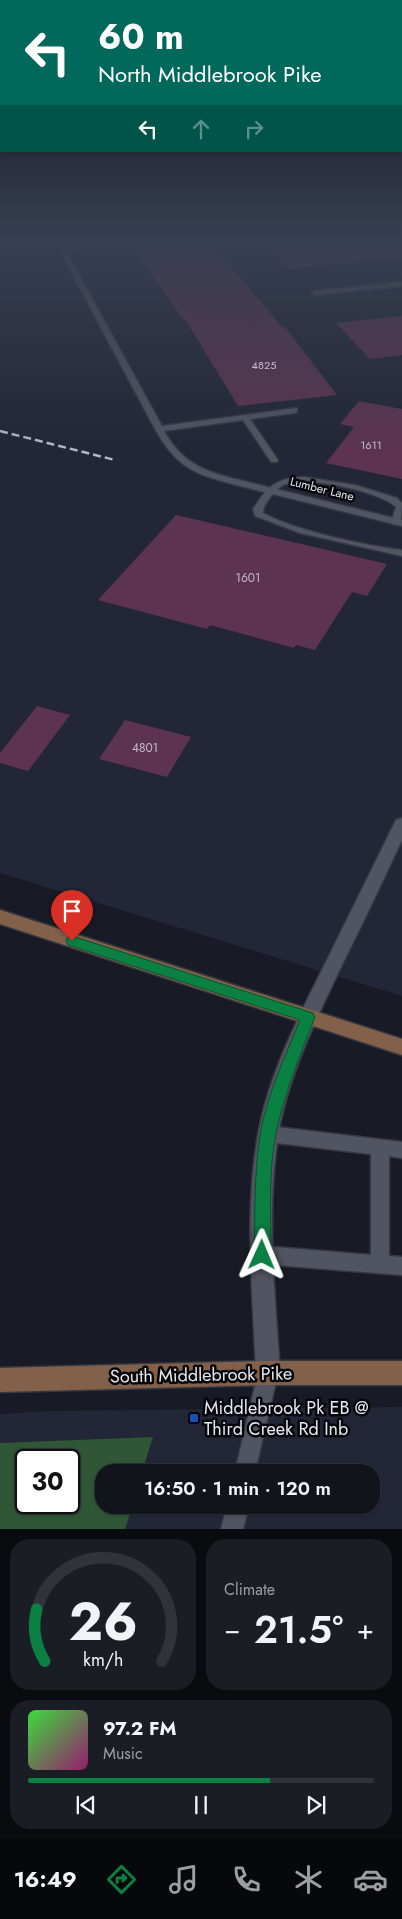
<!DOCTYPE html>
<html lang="en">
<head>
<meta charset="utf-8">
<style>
  :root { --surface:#12141c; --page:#1b1d25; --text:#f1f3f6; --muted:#9c9ea3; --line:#31333b; --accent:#0b8043 }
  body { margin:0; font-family:Jost,sans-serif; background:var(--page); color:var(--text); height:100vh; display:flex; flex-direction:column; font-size:19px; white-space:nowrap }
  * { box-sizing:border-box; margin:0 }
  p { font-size:16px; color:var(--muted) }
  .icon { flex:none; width:28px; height:28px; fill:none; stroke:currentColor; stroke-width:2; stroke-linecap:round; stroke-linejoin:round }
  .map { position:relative; height:1529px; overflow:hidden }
  .side { display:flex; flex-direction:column; gap:10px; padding:10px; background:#0a0b0f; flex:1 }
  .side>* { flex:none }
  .guide { position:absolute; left:0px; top:0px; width:402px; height:152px; box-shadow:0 1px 4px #0004,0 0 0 1px var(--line); background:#00695c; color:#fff; overflow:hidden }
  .speed { position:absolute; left:15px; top:1449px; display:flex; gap:10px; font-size:25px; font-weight:700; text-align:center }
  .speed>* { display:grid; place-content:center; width:65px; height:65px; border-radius:50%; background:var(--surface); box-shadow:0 1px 4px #0004,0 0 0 1px var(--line); line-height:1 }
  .speed .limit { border:2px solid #111; border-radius:8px; background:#fff; color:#111 }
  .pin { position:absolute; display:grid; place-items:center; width:42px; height:42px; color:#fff; margin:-51px -21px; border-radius:50% 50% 50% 0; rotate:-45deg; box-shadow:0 0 5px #0007 }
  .pin .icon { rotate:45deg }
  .me { position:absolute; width:55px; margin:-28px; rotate:1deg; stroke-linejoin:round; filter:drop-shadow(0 0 4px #0008) }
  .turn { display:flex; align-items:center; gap:18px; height:105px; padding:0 15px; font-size:22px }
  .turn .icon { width:65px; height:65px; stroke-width:2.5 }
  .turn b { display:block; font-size:35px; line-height:42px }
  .lanes { display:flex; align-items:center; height:48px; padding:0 15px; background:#0003; justify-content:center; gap:25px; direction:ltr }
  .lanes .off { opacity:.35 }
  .big { font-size:38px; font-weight:600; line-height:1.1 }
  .side .card { flex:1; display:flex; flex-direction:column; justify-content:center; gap:8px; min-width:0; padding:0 18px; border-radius:20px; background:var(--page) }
  .side .dial { align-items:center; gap:0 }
  .dial svg { height:130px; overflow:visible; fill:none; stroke:var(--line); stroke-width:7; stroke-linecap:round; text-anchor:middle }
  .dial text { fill:var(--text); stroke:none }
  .song { display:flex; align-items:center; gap:15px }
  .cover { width:60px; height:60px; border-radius:8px; background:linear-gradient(135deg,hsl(120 70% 55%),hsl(320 70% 35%)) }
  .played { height:5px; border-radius:2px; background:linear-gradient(90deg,var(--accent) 70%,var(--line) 70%) }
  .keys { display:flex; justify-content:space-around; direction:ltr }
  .heat { display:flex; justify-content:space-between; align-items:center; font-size:28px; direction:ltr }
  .side .tiles { flex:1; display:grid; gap:10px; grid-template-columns:1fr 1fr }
  .card:last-child { grid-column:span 2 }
  .trip { position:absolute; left:95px; top:1464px; width:285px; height:50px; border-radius:20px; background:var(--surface); box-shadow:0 1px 4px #0004,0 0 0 1px var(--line); font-weight:600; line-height:50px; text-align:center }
  .menu { display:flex; height:80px; justify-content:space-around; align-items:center; background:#07080b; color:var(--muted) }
  .menu .icon { width:35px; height:35px }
  .menu .current { color:var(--accent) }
  .menu b { font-size:22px; color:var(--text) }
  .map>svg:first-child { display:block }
  .built { fill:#222636; fill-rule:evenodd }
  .forest { fill:#2f5736; fill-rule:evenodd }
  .building { fill:#5d3450 }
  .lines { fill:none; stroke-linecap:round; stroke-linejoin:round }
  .service-casing { stroke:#363840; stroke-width:3 }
  .minor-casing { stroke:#363840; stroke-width:3 }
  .secondary-casing { stroke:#363840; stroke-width:3 }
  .service { fill:#515461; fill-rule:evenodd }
  .minor { fill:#515461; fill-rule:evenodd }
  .secondary { fill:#826049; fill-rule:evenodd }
  .rail { stroke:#b5b8c0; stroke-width:2.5; stroke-dasharray:8 4; stroke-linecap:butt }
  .route { fill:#0b8043; stroke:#07532c }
  .transit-dot { fill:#1a4fb4; stroke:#05060a; stroke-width:2 }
  .labels { text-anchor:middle; stroke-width:5; stroke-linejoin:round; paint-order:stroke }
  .far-number-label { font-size:11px; fill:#c4bbc8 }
  .far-street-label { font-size:12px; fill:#e6e8f0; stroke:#05060a }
  .number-label { font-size:12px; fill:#c4bbc8 }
  .near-street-label { font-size:18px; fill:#e6e8f0; stroke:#05060a }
  .near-poi-label { font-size:18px; fill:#e6e8f0; stroke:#05060a; text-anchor:start }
</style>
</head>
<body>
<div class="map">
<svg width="402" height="1529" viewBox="0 0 402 1529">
  <rect width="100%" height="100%" fill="#181b26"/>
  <g class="built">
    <polygon points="0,237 402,237 402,996 0,873"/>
    <path d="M402,1407V1529H0V1414L49,1411ZM26,1460H69V1502H26ZM104,1472H371V1505H104Z"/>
  </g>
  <path class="forest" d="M153,1437L142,1472H104V1505H133L125,1529H0V1443ZM26,1460H69V1502H26Z"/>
  <g class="building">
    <polygon points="194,237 206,237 282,327 285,327 337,395 238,406 185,319 183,319 129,243"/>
    <polygon points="294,237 402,237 402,258 288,269 261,240"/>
    <polygon points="402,316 402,355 370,359 336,323"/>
    <polygon points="359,401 402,409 402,479 326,463 354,427 340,424"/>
    <polygon points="176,515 387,564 367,596 352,592 315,650 296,645 294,648 210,625 207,629 98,600"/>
    <polygon points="37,706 70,715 28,771 0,763 0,753"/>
    <polygon points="125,720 191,737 167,777 99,759"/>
  </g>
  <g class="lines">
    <g class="service-casing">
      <g id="service">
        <path d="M96,237H116L83,244L67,253L162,426L297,408V412L294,413L250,419L278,460L277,462H271L243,420L164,431C183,464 204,471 239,480V484L236,485C194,474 177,468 155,429L61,253L72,244Z"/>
        <polygon points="402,282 402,286 315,295 312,293 315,291"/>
        <path d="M304,477L355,485L397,498L402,503L401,522L396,525L393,524L391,522L396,507C380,491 304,475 283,485C278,488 273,494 269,499C266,503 263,507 263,513C297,531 363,545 402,550V556L300,533L255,516L253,509C268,486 276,478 304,477Z"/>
        <polygon points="268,1126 402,1142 402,1158 389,1156 389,1256 402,1257 402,1275 262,1264 256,1261 253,1255 256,1249 262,1246 371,1255 371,1154 268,1142 262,1139 260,1134 262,1129"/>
        <polygon points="268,1363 275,1366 278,1373 255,1472 235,1472 258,1373 261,1366"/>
        <polygon points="227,1505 249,1505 243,1529 221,1529"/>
      </g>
    </g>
    <g class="minor-casing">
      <g id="minor">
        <polygon points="236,479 402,520 402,526 232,484 230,482"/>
        <path d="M402,818V840C381,885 360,929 338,973C314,1024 287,1079 278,1136C266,1214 275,1295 280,1373L276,1381L268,1385L260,1381L256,1373C253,1295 244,1213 258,1135C268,1077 296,1022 322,970C346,921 370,873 394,824L396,820Z"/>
      </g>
    </g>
    <g class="secondary-casing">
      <g id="secondary">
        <polygon points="0,910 402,1039 402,1055 0,924"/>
        <polygon points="268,1361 402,1361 402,1385 268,1385 0,1392 0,1368"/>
      </g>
    </g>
    <use href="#service" class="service"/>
    <use href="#minor" class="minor"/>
    <use href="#secondary" class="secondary"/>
    <polyline class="rail" points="0,431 115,460"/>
  </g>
  <linearGradient id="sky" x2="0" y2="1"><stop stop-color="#0d0f15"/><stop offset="0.53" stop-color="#373f52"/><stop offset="1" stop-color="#373f52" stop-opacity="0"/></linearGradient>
  <rect width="402" height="451" fill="url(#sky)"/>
  <path class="route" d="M72,936L313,1013L315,1017C300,1055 285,1092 276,1133C268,1172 271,1215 271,1255L268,1260L262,1263L257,1260L254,1255C255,1215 254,1175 260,1136C266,1096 285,1058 300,1020L68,945L66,941L68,937Z"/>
  <rect class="transit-dot" x="189" y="1413" width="10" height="10" rx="2.5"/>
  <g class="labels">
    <g class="far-number-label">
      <text x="264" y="369">4825</text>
      <text x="371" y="449">1611</text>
    </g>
    <g class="far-street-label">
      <text transform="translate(322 489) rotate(14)" y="4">Lumber Lane</text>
    </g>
    <g class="number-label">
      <text x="248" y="582">1601</text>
      <text x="145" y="752">4801</text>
    </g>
    <g class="near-street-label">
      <text transform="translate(201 1375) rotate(-1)" y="6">South Middlebrook Pike</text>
    </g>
    <g class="near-poi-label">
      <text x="204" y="1414">Middlebrook Pk EB @<tspan x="204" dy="21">Third Creek Rd Inb</tspan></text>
    </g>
  </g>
</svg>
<div class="speed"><div class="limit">30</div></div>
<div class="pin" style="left:72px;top:941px;background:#d93025"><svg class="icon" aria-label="arrive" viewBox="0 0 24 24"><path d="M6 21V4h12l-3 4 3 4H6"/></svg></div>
<svg class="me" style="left:262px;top:1255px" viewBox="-20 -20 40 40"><path d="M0-17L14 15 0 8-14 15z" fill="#0b8043" stroke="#fff" stroke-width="4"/></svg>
<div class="trip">16:50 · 1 min · 120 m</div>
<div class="guide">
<div class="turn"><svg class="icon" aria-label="left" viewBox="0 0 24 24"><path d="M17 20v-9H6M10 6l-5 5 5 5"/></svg><div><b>60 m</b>North Middlebrook Pike</div></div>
<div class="lanes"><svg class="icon" aria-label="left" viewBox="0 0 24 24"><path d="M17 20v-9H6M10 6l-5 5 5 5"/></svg><svg class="icon off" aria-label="ahead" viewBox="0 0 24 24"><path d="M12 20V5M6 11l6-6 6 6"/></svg><svg class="icon off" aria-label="right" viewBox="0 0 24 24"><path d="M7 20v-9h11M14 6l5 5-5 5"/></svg></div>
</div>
</div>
<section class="side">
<div class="tiles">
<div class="card dial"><svg viewBox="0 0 100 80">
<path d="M14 69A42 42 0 1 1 86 69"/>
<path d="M14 69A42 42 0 0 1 9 37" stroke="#0b8043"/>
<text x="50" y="56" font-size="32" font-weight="700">26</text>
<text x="50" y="72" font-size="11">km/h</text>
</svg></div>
<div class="card"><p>Climate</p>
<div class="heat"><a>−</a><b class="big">21.5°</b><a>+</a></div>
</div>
<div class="card">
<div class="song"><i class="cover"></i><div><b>97.2 FM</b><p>Music</p></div></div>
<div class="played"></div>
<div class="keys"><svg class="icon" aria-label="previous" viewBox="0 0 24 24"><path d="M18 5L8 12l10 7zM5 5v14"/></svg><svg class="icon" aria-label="pause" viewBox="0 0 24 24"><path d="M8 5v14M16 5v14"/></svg><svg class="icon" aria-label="next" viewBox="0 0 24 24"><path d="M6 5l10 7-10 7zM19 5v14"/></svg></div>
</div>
</div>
</section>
<nav class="menu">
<b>16:49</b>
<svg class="icon current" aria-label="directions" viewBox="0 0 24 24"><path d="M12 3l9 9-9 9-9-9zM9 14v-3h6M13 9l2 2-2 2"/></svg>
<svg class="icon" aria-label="music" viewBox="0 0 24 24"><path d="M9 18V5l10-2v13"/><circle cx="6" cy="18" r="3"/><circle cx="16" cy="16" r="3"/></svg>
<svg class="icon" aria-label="phone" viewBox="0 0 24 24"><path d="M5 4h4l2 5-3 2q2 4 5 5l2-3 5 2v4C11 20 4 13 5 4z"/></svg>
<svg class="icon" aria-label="climate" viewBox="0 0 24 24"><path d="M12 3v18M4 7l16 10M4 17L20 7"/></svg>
<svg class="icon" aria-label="car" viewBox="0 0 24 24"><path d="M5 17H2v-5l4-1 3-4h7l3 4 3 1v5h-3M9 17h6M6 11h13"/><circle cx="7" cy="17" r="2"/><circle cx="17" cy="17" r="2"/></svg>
</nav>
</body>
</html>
